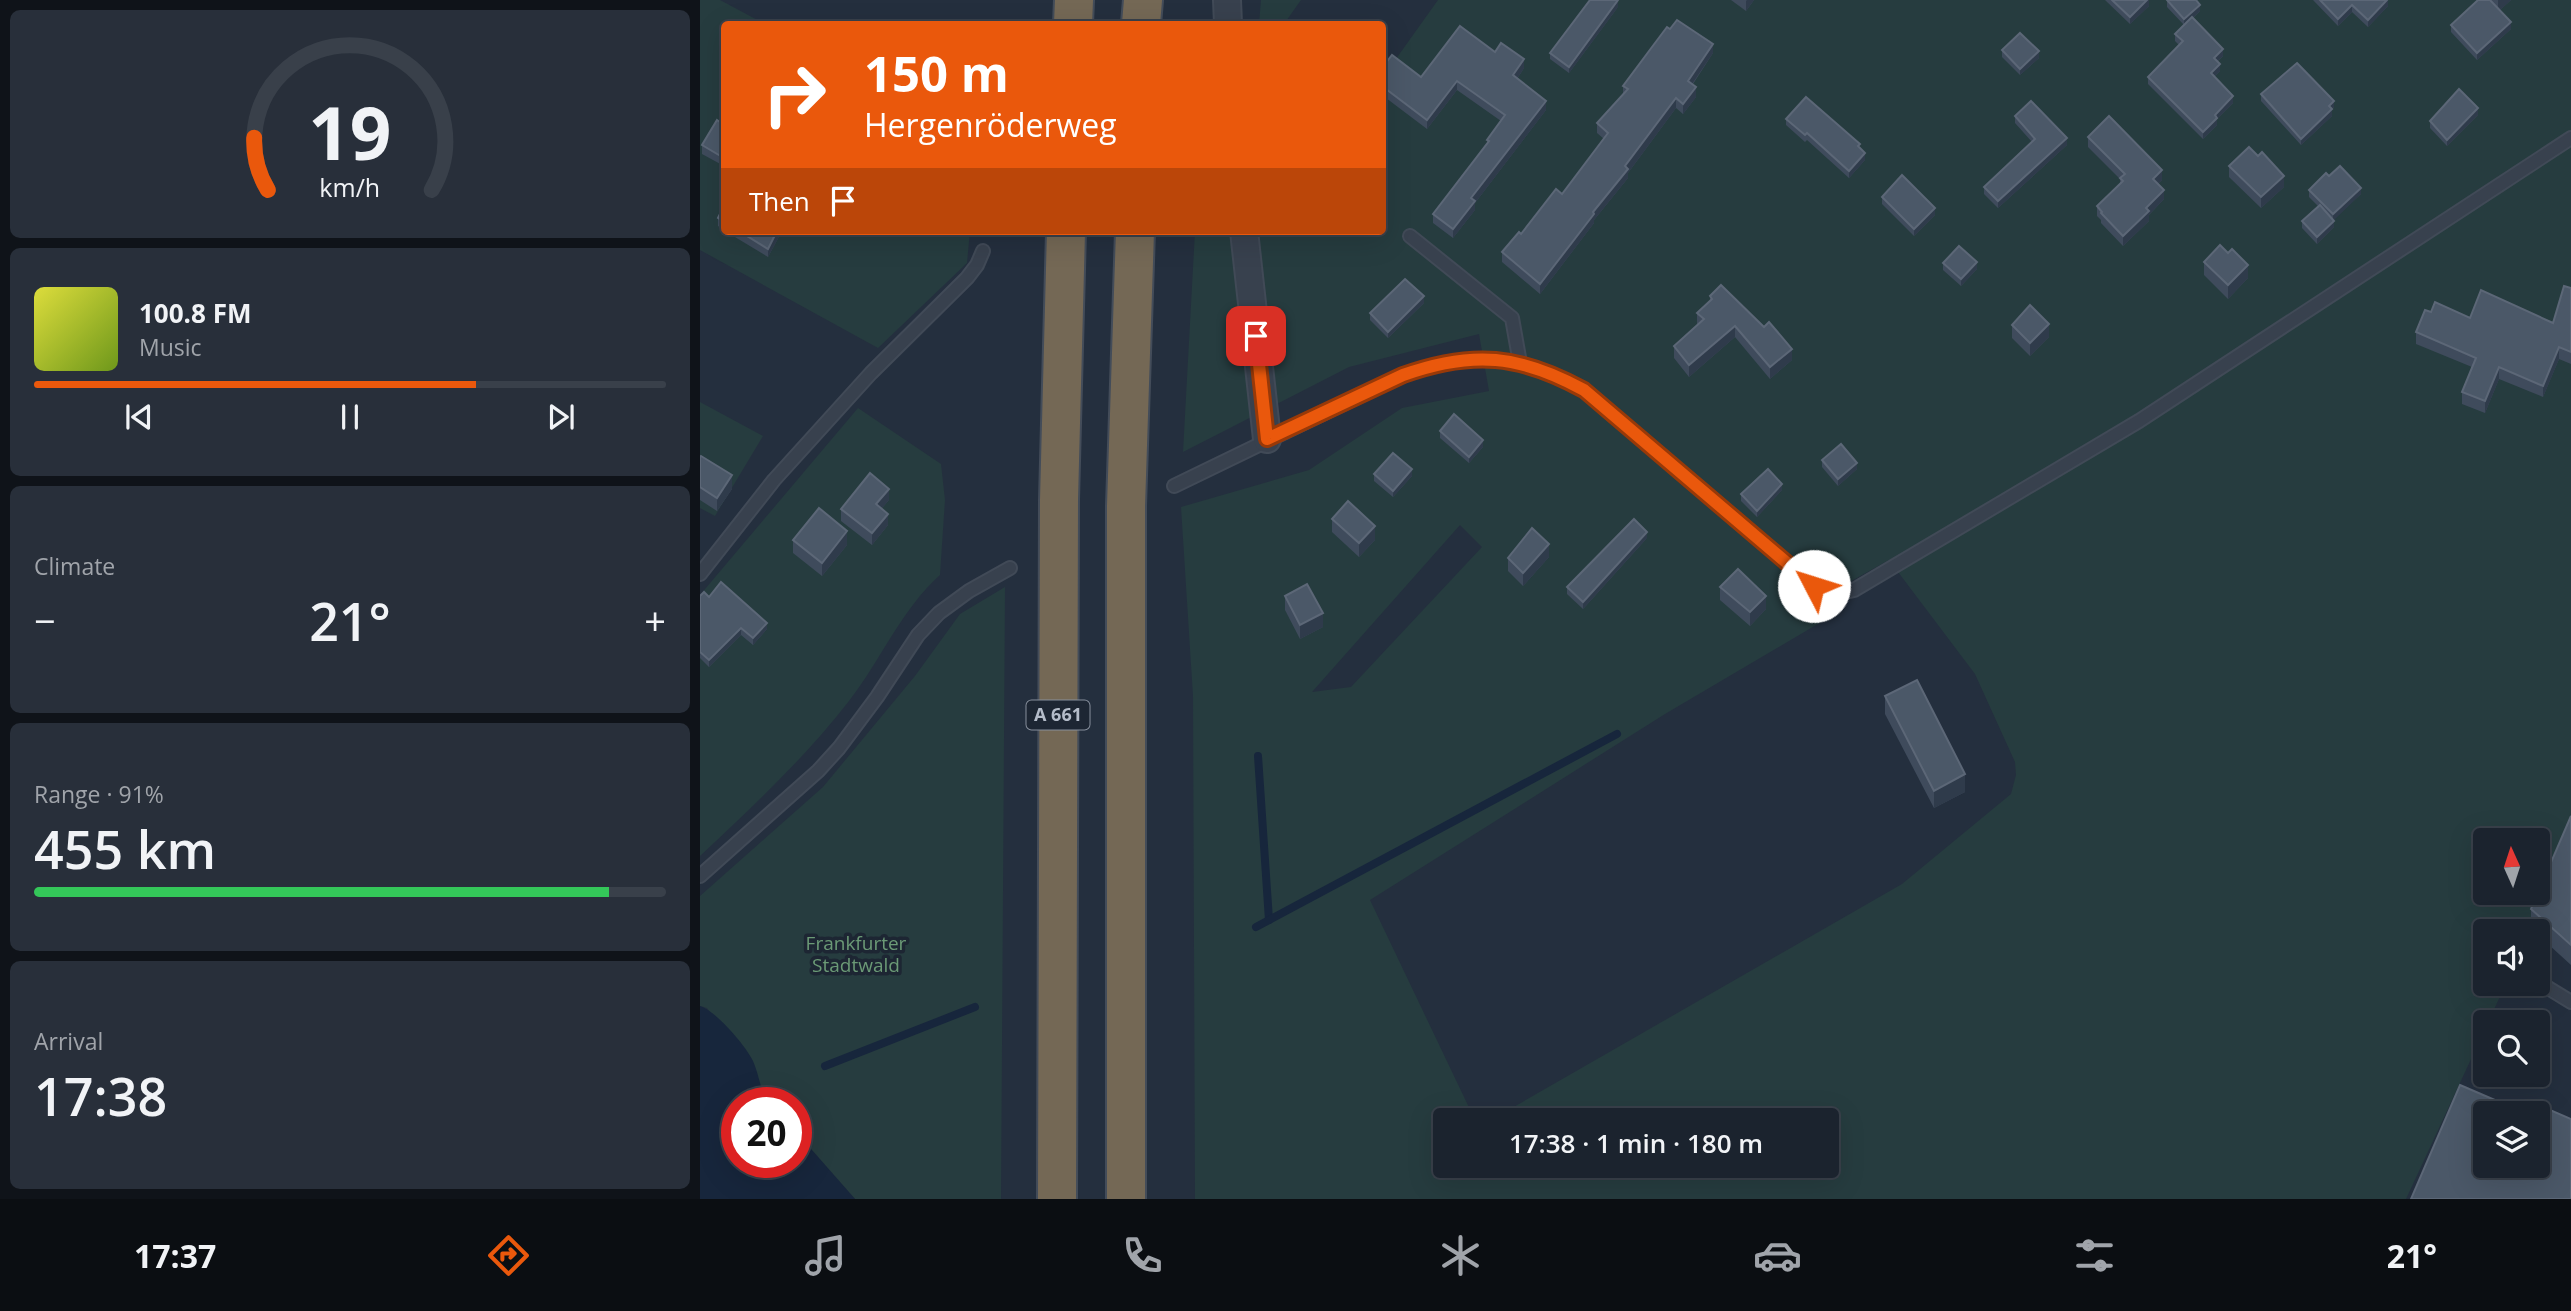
<!DOCTYPE html>
<html lang="en">
<head>
<meta charset="utf-8">
<style>
  :root { --surface:#1b232e; --page:#282f3a; --text:#f1f3f6; --muted:#a0a4aa; --line:#39404a; --accent:#ea580c }
  body { margin:0; font-family:"Open Sans",sans-serif; background:var(--page); color:var(--text); height:100vh; display:flex; flex-direction:column; font-size:26px; white-space:nowrap }
  * { box-sizing:border-box; margin:0 }
  p { font-size:23px; color:var(--muted) }
  .icon { flex:none; width:38px; height:38px; fill:none; stroke:currentColor; stroke-width:2; stroke-linecap:round; stroke-linejoin:round }
  .map { position:relative; flex:1; overflow:hidden }
  .sheet { display:flex; flex-direction:column; gap:10px; padding:10px; background:#0f1319; width:700px }
  .sheet>* { flex:none }
  .guide { position:absolute; left:21px; top:21px; width:665px; height:214px; border-radius:7px; box-shadow:0 7px 28px #0002,0 0 0 2px var(--line); background:#ea580c; color:#fff; overflow:hidden }
  .needle { width:46px; rotate:357deg }
  .controls { position:absolute; left:1773px; top:828px; display:grid; gap:14px }
  .controls a { display:grid; place-items:center; width:77px; height:77px; border-radius:7px; background:var(--surface); box-shadow:0 7px 28px #0002,0 0 0 2px var(--line); font-size:35px }
  .speed { position:absolute; left:21px; top:1087px; display:flex; gap:14px; font-size:35px; font-weight:700; text-align:center }
  .speed>* { display:grid; place-content:center; width:91px; height:91px; border-radius:50%; background:var(--surface); box-shadow:0 7px 28px #0002,0 0 0 2px var(--line); line-height:1 }
  .speed .limit { border:10px solid #d22; background:#fff; color:#111 }
  .pin { position:absolute; display:grid; place-items:center; width:60px; height:60px; color:#fff; margin:-30px; border-radius:14px; box-shadow:0 4px 10px #0006 }
  .me { position:absolute; width:77px; margin:-38px; rotate:310deg; stroke-linejoin:round; filter:drop-shadow(0 0 5px #0008) }
  .turn { display:flex; align-items:center; gap:24px; height:147px; padding:0 28px; font-size:32px }
  .turn .icon { width:91px; height:91px; stroke-width:2.5 }
  .turn b { display:block; font-size:49px; line-height:60px }
  .then { display:flex; align-items:center; height:66px; padding:0 28px; background:#0003; gap:14px; font-size:26px }
  .big { font-size:52px; font-weight:600; line-height:1.1 }
  .sheet .card { flex:1; display:flex; flex-direction:column; justify-content:center; gap:10px; min-width:0; padding:0 24px; border-radius:10px; background:var(--page) }
  .sheet .dial { align-items:center; gap:0 }
  .dial svg { height:182px; overflow:visible; fill:none; stroke:var(--line); stroke-width:7; stroke-linecap:round; text-anchor:middle }
  .dial text { fill:var(--text); stroke:none }
  .song { display:flex; align-items:center; gap:21px }
  .cover { width:84px; height:84px; border-radius:10px; background:linear-gradient(135deg,hsl(60 70% 55%),hsl(80 70% 35%)) }
  .played { height:7px; border-radius:4px; background:linear-gradient(90deg,var(--accent) 70%,var(--line) 70%) }
  .keys { display:flex; justify-content:space-around; direction:ltr }
  .heat { display:flex; justify-content:space-between; align-items:center; font-size:38px; direction:ltr }
  .charge { height:10px; border-radius:5px; background:linear-gradient(90deg,#34c759 91%,var(--line) 0) }
  .trip { position:absolute; left:733px; top:1108px; width:406px; height:70px; border-radius:7px; background:var(--surface); box-shadow:0 7px 28px #0002,0 0 0 2px var(--line); font-weight:600; line-height:70px; text-align:center }
  .tab-bar { display:flex; height:112px; justify-content:space-around; align-items:center; background:#0b0e12; color:var(--muted) }
  .tab-bar .icon { width:49px; height:49px }
  .tab-bar .current { color:var(--accent) }
  .tab-bar b { font-size:32px; color:var(--text) }
  main { display:flex; flex:1; min-height:0 }
  .map>svg:first-child { display:block }
  .green { fill:#263c3f; fill-rule:evenodd }
  .water { fill:#17263c }
  .lines { fill:none; stroke-linecap:round; stroke-linejoin:round }
  .stream { stroke:#17263c; stroke-width:8 }
  .lane-casing { stroke:#414a57; stroke-width:16 }
  .street-casing { stroke:#414a57; stroke-width:30 }
  .highway-casing { stroke:#434c59; stroke-width:42 }
  .lane { stroke:#38414e; stroke-width:12 }
  .street { stroke:#38414e; stroke-width:26 }
  .highway { stroke:#746855; stroke-width:38 }
  .wall { fill:#3f4b5c }
  .shaded-wall { fill:#2f3b4b }
  .building { fill:#4b5868; stroke:#5c6777; stroke-width:2 }
  .route-casing { stroke:#983908; stroke-width:18 }
  .route { stroke:#ea580c; stroke-width:12 }
  .labels { text-anchor:middle; stroke-width:7; stroke-linejoin:round; paint-order:stroke }
  .shield { fill:#1d2633; stroke:#878f9c; stroke-width:2 }
  .shield-label { font-size:18px; font-weight:bold; fill:#b4bcc9 }
  .park-label { font-size:19px; fill:#6b9a76; stroke:#1d2633 }
</style>
</head>
<body>
<main>
<section class="sheet">
<div class="card dial"><svg viewBox="0 0 100 80">
<path d="M14 69A42 42 0 1 1 86 69"/>
<path d="M14 69A42 42 0 0 1 8 46" stroke="#ea580c"/>
<text x="50" y="56" font-size="32" font-weight="700">19</text>
<text x="50" y="72" font-size="11">km/h</text>
</svg></div>
<div class="card">
<div class="song"><i class="cover"></i><div><b>100.8 FM</b><p>Music</p></div></div>
<div class="played"></div>
<div class="keys"><svg class="icon" aria-label="previous" viewBox="0 0 24 24"><path d="M18 5L8 12l10 7zM5 5v14"/></svg><svg class="icon" aria-label="pause" viewBox="0 0 24 24"><path d="M8 5v14M16 5v14"/></svg><svg class="icon" aria-label="next" viewBox="0 0 24 24"><path d="M6 5l10 7-10 7zM19 5v14"/></svg></div>
</div>
<div class="card"><p>Climate</p>
<div class="heat"><a>−</a><b class="big">21°</b><a>+</a></div>
</div>
<div class="card"><p>Range · 91%</p><b class="big">455 km</b><div class="charge"></div></div>
<div class="card"><p>Arrival</p><b class="big">17:38</b></div>
</section>
<div class="map">
<svg width="1871" height="1199" viewBox="0 0 1871 1199">
  <rect width="100%" height="100%" fill="#242f3e"/>
  <g class="green">
    <polygon points="0,0 20,0 65,24 24,24 24,231 270,231 267,263 178,348 0,250"/>
    <polygon points="561,0 601,0 584,24 559,24"/>
    <path d="M738,0H1871V845L1830,931H1785V984H1806L1788,1022H1785V1029L1706,1199H495L493,696L481,507L609,470L702,408L789,391L779,334L649,367L483,452L495,231H682L683,77ZM760,525L782,547L651,687L612,692ZM1189,560L1275,674L1315,762L1316,775L1311,794L1202,884L791,1120H1127V1166H746V1120H775L670,900L965,714L1133,615L1117,600ZM1785,840H1838V892H1785Z"/>
    <polygon points="0,402 63,436 15,516 0,508"/>
    <path d="M158,408L241,464L245,500L240,575C201,610 181,660 149,701C105,758 52,807 0,856V595Z"/>
    <polygon points="305,587 301,1199 155,1199 96,1132 96,1102 69,1102 7,1008 0,1006 0,896 123,787 215,676 260,614"/>
  </g>
  <path class="water" d="M0,1006C16,1011 46,1046 53,1061C59,1074 60,1091 69,1102H37V1162H96V1132L155,1199H0Z"/>
  <g class="lines">
    <g class="stream">
      <polyline points="558,756 569,920"/>
      <polyline points="556,927 917,734"/>
      <polyline points="125,1066 275,1007"/>
    </g>
    <g class="lane-casing">
      <g id="lane">
        <polyline points="710,236 812,318 820,363"/>
        <path d="M474,486L703,375C771,351 822,355 884,390L1114,586L1141,593L1154,590L1439,421L1871,138"/>
        <polyline points="0,574 74,480 171,373 267,278 277,265 283,251"/>
        <polyline points="0,876 118,771 139,748 177,697 218,635 239,613 269,591 310,568"/>
        <polyline points="1845,986 1871,1002"/>
      </g>
    </g>
    <g class="street-casing">
      <g id="street">
        <polyline points="527,0 528,24"/>
        <polyline points="544,231 567,439"/>
      </g>
    </g>
    <g class="highway-casing">
      <g id="highway">
        <polyline points="373,24 374,0"/>
        <polyline points="441,24 443,0"/>
        <polyline points="357,1199 359,500 366,231"/>
        <polyline points="426,1199 426,506 435,231"/>
      </g>
    </g>
    <use href="#lane" class="lane"/>
    <use href="#street" class="street"/>
    <use href="#highway" class="highway"/>
  </g>
  <g class="wall">
    <polygon points="1031,0 1054,0 1046,11"/>
    <polygon points="1405,0 1449,0 1449,6 1430,24"/>
    <polygon points="1467,0 1500,11 1493,18 1523,56 1518,61 1520,71 1514,77 1533,103 1517,119 1517,125 1503,139 1448,84 1448,77 1479,45 1475,41 1475,34 1484,25 1467,7"/>
    <polygon points="1613,0 1688,0 1688,6 1668,27 1652,12 1638,26"/>
    <polygon points="1778,0 1811,0 1800,10 1811,29 1777,60 1751,32 1751,25"/>
    <polygon points="918,7 869,73 850,59 850,53"/>
    <polygon points="970,29 1013,53 993,84 996,97 983,114 976,108 928,173 928,178 894,220 894,223 840,294 802,262 802,252 862,194 904,139 897,133 897,123 923,95 923,86"/>
    <polygon points="1302,50 1339,58 1320,75 1302,57"/>
    <polygon points="795,52 824,68 817,79 846,110 775,203 775,210 753,238 733,223 733,214 787,144 787,140 801,121 757,90 727,129 682,95 682,68 721,77"/>
    <polygon points="1561,94 1634,107 1632,110 1632,116 1601,145 1561,101"/>
    <polygon points="1778,115 1747,146 1730,128 1730,121"/>
    <polygon points="1315,116 1367,145 1298,208 1284,194 1284,187 1332,142 1315,123"/>
    <polygon points="1086,119 1160,148 1165,160 1149,178 1107,140 1105,142 1086,125"/>
    <polygon points="24,125 24,166 2,154 2,145"/>
    <polygon points="1388,137 1462,180 1458,184 1464,199 1449,215 1449,221 1423,246 1401,223 1401,220 1397,216 1397,206 1420,183 1420,179 1388,147"/>
    <polygon points="1529,166 1584,187 1561,208 1529,177"/>
    <polygon points="1629,176 1661,194 1633,220 1634,227 1617,244 1602,228 1602,221 1618,206 1609,197 1609,190"/>
    <polygon points="1182,197 1235,215 1214,236 1182,204"/>
    <polygon points="24,206 24,230 18,226 18,218"/>
    <polygon points="25,231 81,231 81,233 68,257"/>
    <polygon points="1504,262 1548,278 1528,299 1504,275"/>
    <polygon points="1243,263 1277,269 1261,286 1243,270"/>
    <polygon points="1871,288 1871,364 1859,359 1843,397 1799,379 1785,413 1762,404 1762,392 1772,367 1716,344 1716,332 1731,312 1770,318 1853,323"/>
    <polygon points="1010,296 1092,360 1070,379 1035,337 989,377 974,358 974,346 997,325 997,313 1010,301"/>
    <polygon points="724,303 688,338 670,320 670,313"/>
    <polygon points="1312,325 1349,337 1330,356 1312,338"/>
    <polygon points="740,431 783,447 769,463 740,438"/>
    <polygon points="0,457 32,489 17,511 0,500"/>
    <polygon points="1122,460 1157,469 1138,486 1122,467"/>
    <polygon points="674,474 712,476 693,497 674,481"/>
    <polygon points="1082,490 1057,517 1041,501 1041,494"/>
    <polygon points="189,500 182,508 188,525 172,545 141,521 141,509"/>
    <polygon points="632,519 675,540 659,557 632,532"/>
    <polygon points="947,538 883,609 867,594 867,587"/>
    <polygon points="93,540 147,545 122,576 93,553"/>
    <polygon points="849,557 823,586 808,571 808,558"/>
    <polygon points="1020,587 1066,609 1050,626 1020,600"/>
    <polygon points="0,596 9,597 67,629 53,645 41,635 9,667 0,658"/>
    <polygon points="585,596 623,627 600,639 585,610"/>
    <polygon points="1185,696 1265,792 1234,808 1185,714"/>
    <polygon points="1871,816 1871,965 1838,935 1838,931 1834,931 1831,929 1831,909"/>
  </g>
  <g class="shaded-wall">
    <polygon points="918,0 918,7 869,73 869,67"/>
    <polygon points="1047,0 1054,0 1046,11 1046,1"/>
    <polygon points="1447,0 1449,0 1449,6 1430,24 1430,17"/>
    <polygon points="1687,0 1688,0 1688,6 1668,27 1668,20"/>
    <polygon points="1798,0 1811,0 1798,12"/>
    <polygon points="1500,5 1500,11 1484,26 1484,19"/>
    <polygon points="1652,5 1652,12 1638,26 1638,19"/>
    <polygon points="1811,22 1811,29 1777,60 1777,53"/>
    <polygon points="1013,44 1013,53 988,90 988,81"/>
    <polygon points="1523,49 1523,56 1514,64 1514,58"/>
    <polygon points="1339,51 1339,58 1320,75 1320,69"/>
    <polygon points="824,59 824,68 813,85 813,75"/>
    <polygon points="1520,64 1520,71 1511,80 1511,73"/>
    <polygon points="757,81 757,90 727,129 727,120"/>
    <polygon points="996,87 996,97 983,114 983,104"/>
    <polygon points="1533,96 1533,103 1517,119 1517,125 1503,139 1503,132 1515,115"/>
    <polygon points="976,98 976,108 928,173 928,178 894,220 894,223 840,294 840,284 925,166"/>
    <polygon points="846,101 846,110 775,203 775,210 753,238 753,229 771,198"/>
    <polygon points="1634,101 1634,107 1632,110 1632,116 1601,145 1601,139"/>
    <polygon points="1778,108 1778,115 1747,146 1747,140"/>
    <polygon points="1367,138 1367,145 1298,208 1298,201"/>
    <polygon points="1165,153 1165,160 1149,178 1149,171"/>
    <polygon points="1462,170 1462,180 1453,189 1453,179"/>
    <polygon points="1584,176 1584,187 1561,208 1561,197"/>
    <polygon points="1661,188 1661,194 1633,221 1633,214"/>
    <polygon points="1464,190 1464,199 1449,215 1449,221 1423,246 1423,236 1446,208"/>
    <polygon points="1235,208 1235,215 1214,236 1214,229"/>
    <polygon points="1634,221 1634,227 1617,244 1617,237"/>
    <polygon points="77,231 81,231 81,233 68,257 68,249"/>
    <polygon points="1277,262 1277,269 1261,286 1261,279"/>
    <polygon points="1548,265 1548,278 1528,299 1528,285"/>
    <polygon points="724,296 724,303 688,338 688,332"/>
    <polygon points="1349,324 1349,337 1330,356 1330,343"/>
    <polygon points="1035,326 1035,337 989,377 989,365"/>
    <polygon points="1859,347 1859,359 1843,397 1843,386"/>
    <polygon points="1092,349 1092,360 1070,379 1070,367"/>
    <polygon points="1799,367 1799,379 1785,413 1785,401"/>
    <polygon points="783,440 783,447 769,463 769,457"/>
    <polygon points="1157,463 1157,469 1138,486 1138,479"/>
    <polygon points="712,469 712,476 693,497 693,491"/>
    <polygon points="32,475 32,489 17,511 17,498"/>
    <polygon points="1082,484 1082,490 1057,517 1057,511"/>
    <polygon points="189,489 189,500 176,515 176,504"/>
    <polygon points="188,514 188,525 172,545 172,533"/>
    <polygon points="675,526 675,540 659,557 659,543"/>
    <polygon points="147,531 147,545 122,576 122,563"/>
    <polygon points="947,532 947,538 883,609 883,602"/>
    <polygon points="849,544 849,557 823,586 823,573"/>
    <polygon points="1066,596 1066,609 1050,626 1050,612"/>
    <polygon points="623,613 623,627 600,639 600,625"/>
    <polygon points="67,623 67,629 53,645 53,638"/>
    <polygon points="41,628 41,635 9,667 9,660"/>
    <polygon points="1265,774 1265,792 1234,808 1234,791"/>
  </g>
  <g class="building">
    <polygon points="890,0 918,0 869,67 850,53"/>
    <polygon points="1412,0 1447,0 1430,17"/>
    <polygon points="1467,0 1496,0 1500,5 1484,19"/>
    <polygon points="1620,0 1687,0 1668,20 1652,5 1638,19"/>
    <polygon points="1778,0 1790,0 1811,22 1777,53 1751,25"/>
    <polygon points="1492,17 1523,49 1514,58 1520,64 1511,73 1533,96 1515,115 1517,118 1503,132 1448,77 1483,41 1475,34"/>
    <polygon points="977,20 1013,44 988,81 996,87 983,104 976,98 925,166 928,169 893,212 894,214 840,284 802,252 819,232 821,234 856,189 862,194 908,133 897,123 928,89 923,86 952,47 967,27 970,29"/>
    <polygon points="760,26 795,52 801,43 824,59 813,75 846,101 771,198 775,201 753,229 733,214 789,141 787,140 805,115 757,81 727,120 682,86 682,68 692,55 721,77"/>
    <polygon points="1320,33 1339,51 1320,69 1302,50"/>
    <polygon points="1597,63 1634,101 1629,106 1632,109 1601,139 1561,94"/>
    <polygon points="1759,89 1778,108 1747,140 1730,121"/>
    <polygon points="1106,97 1160,144 1158,146 1165,153 1149,171 1107,133 1105,135 1086,119"/>
    <polygon points="1331,101 1367,138 1298,201 1284,187 1335,139 1315,116"/>
    <polygon points="1409,116 1462,170 1453,179 1464,190 1446,208 1449,211 1423,236 1401,213 1402,212 1397,206 1423,181 1420,178 1425,174 1388,137"/>
    <polygon points="17,120 24,125 24,158 2,145"/>
    <polygon points="1549,147 1558,156 1562,152 1584,176 1561,197 1529,166"/>
    <polygon points="1640,166 1661,188 1633,214 1609,190 1626,173 1629,176"/>
    <polygon points="1202,175 1235,208 1214,229 1182,197"/>
    <polygon points="1620,205 1634,221 1617,237 1602,221"/>
    <polygon points="24,206 24,222 18,218"/>
    <polygon points="39,231 77,231 68,249"/>
    <polygon points="1520,245 1528,253 1532,249 1548,265 1528,285 1504,262"/>
    <polygon points="1259,246 1277,262 1261,279 1243,263"/>
    <polygon points="705,279 724,296 688,332 670,313"/>
    <polygon points="1021,285 1064,327 1069,322 1092,349 1070,367 1035,326 989,365 974,346 1004,319 997,313 1012,299 1010,296"/>
    <polygon points="1864,286 1871,288 1871,352 1859,347 1843,386 1799,367 1785,401 1762,392 1776,358 1716,332 1725,310 1731,312 1735,302 1770,318 1781,290 1853,323"/>
    <polygon points="1330,305 1349,324 1330,343 1312,325"/>
    <polygon points="754,414 783,440 769,457 740,431"/>
    <polygon points="1141,444 1157,463 1138,479 1122,460"/>
    <polygon points="693,453 712,469 693,491 674,474"/>
    <polygon points="1,456 32,475 17,498 0,487 0,457"/>
    <polygon points="1068,469 1082,484 1057,511 1041,494"/>
    <polygon points="170,473 189,489 176,504 188,514 172,533 141,509"/>
    <polygon points="648,501 675,526 659,543 632,519"/>
    <polygon points="119,508 147,531 122,563 93,540"/>
    <polygon points="934,519 947,532 883,602 867,587"/>
    <polygon points="832,528 849,544 823,573 808,558"/>
    <polygon points="1038,569 1066,596 1050,612 1020,587"/>
    <polygon points="21,582 67,623 53,638 41,628 9,660 0,652 0,596 4,592 9,597"/>
    <polygon points="607,584 623,613 600,625 585,596"/>
    <polygon points="1217,680 1265,774 1234,791 1185,696"/>
    <polygon points="1871,816 1871,945 1831,909"/>
    <polygon points="1760,1085 1825,1113 1785,1113 1785,1166 1838,1166 1838,1113 1841,1106 1871,1119 1871,1199 1711,1199"/>
  </g>
  <g class="lines">
    <g class="route-casing">
      <path id="route" d="M556,336L567,439L703,375C773,350 820,355 884,390L1114,586"/>
    </g>
    <use href="#route" class="route"/>
  </g>
  <g class="labels">
    <rect class="shield" x="326.5" y="700.5" width="63" height="29" rx="5"/>
    <g class="shield-label">
      <text x="358" y="721">A 661</text>
    </g>
    <g class="park-label">
      <text x="156" y="950">Frankfurter<tspan x="156" dy="22">Stadtwald</tspan></text>
    </g>
  </g>
</svg>
<div class="controls">
<a><svg class="needle" viewBox="-14 -14 28 28"><path d="M0-13l5 13h-10z" fill="#e53935"/><path d="M0 13l5-13h-10z" fill="#a0a4aa"/></svg></a>
<a><svg class="icon" aria-label="sound" viewBox="0 0 24 24"><path d="M4 9h4l5-4v14l-5-4H4zM17 9q2 3 0 6"/></svg></a>
<a><svg class="icon" aria-label="search" viewBox="0 0 24 24"><circle cx="10" cy="10" r="6"/><path d="M15 15l6 6"/></svg></a>
<a><svg class="icon" aria-label="layers" viewBox="0 0 24 24"><path d="M12 4l9 5-9 5-9-5zM3 14l9 5 9-5"/></svg></a>
</div>
<div class="speed"><div class="limit">20</div></div>
<div class="pin" style="left:556px;top:336px;background:#d93025"><svg class="icon" aria-label="arrive" viewBox="0 0 24 24"><path d="M6 21V4h12l-3 4 3 4H6"/></svg></div>
<svg class="me" style="left:1114px;top:586px" viewBox="-20 -20 40 40"><circle r="19" fill="#fff"/><path d="M0-13L10 11 0 6-10 11z" fill="#ea580c"/></svg>
<div class="trip">17:38 · 1 min · 180 m</div>
<div class="guide">
<div class="turn"><svg class="icon" aria-label="right" viewBox="0 0 24 24"><path d="M7 20v-9h11M14 6l5 5-5 5"/></svg><div><b>150 m</b>Hergenröderweg</div></div>
<div class="then">Then<svg class="icon" aria-label="arrive" viewBox="0 0 24 24"><path d="M6 21V4h12l-3 4 3 4H6"/></svg></div>
</div>
</div>
</main>
<nav class="tab-bar">
<b>17:37</b>
<svg class="icon current" aria-label="directions" viewBox="0 0 24 24"><path d="M12 3l9 9-9 9-9-9zM9 14v-3h6M13 9l2 2-2 2"/></svg>
<svg class="icon" aria-label="music" viewBox="0 0 24 24"><path d="M9 18V5l10-2v13"/><circle cx="6" cy="18" r="3"/><circle cx="16" cy="16" r="3"/></svg>
<svg class="icon" aria-label="phone" viewBox="0 0 24 24"><path d="M5 4h4l2 5-3 2q2 4 5 5l2-3 5 2v4C11 20 4 13 5 4z"/></svg>
<svg class="icon" aria-label="climate" viewBox="0 0 24 24"><path d="M12 3v18M4 7l16 10M4 17L20 7"/></svg>
<svg class="icon" aria-label="car" viewBox="0 0 24 24"><path d="M5 17H2v-5l4-1 3-4h7l3 4 3 1v5h-3M9 17h6M6 11h13"/><circle cx="7" cy="17" r="2"/><circle cx="17" cy="17" r="2"/></svg>
<svg class="icon" aria-label="filters" viewBox="0 0 24 24"><path d="M4 7h16M4 17h16"/><circle cx="9" cy="7" r="2"/><circle cx="15" cy="17" r="2"/></svg>
<b>21°</b>
</nav>
</body>
</html>
